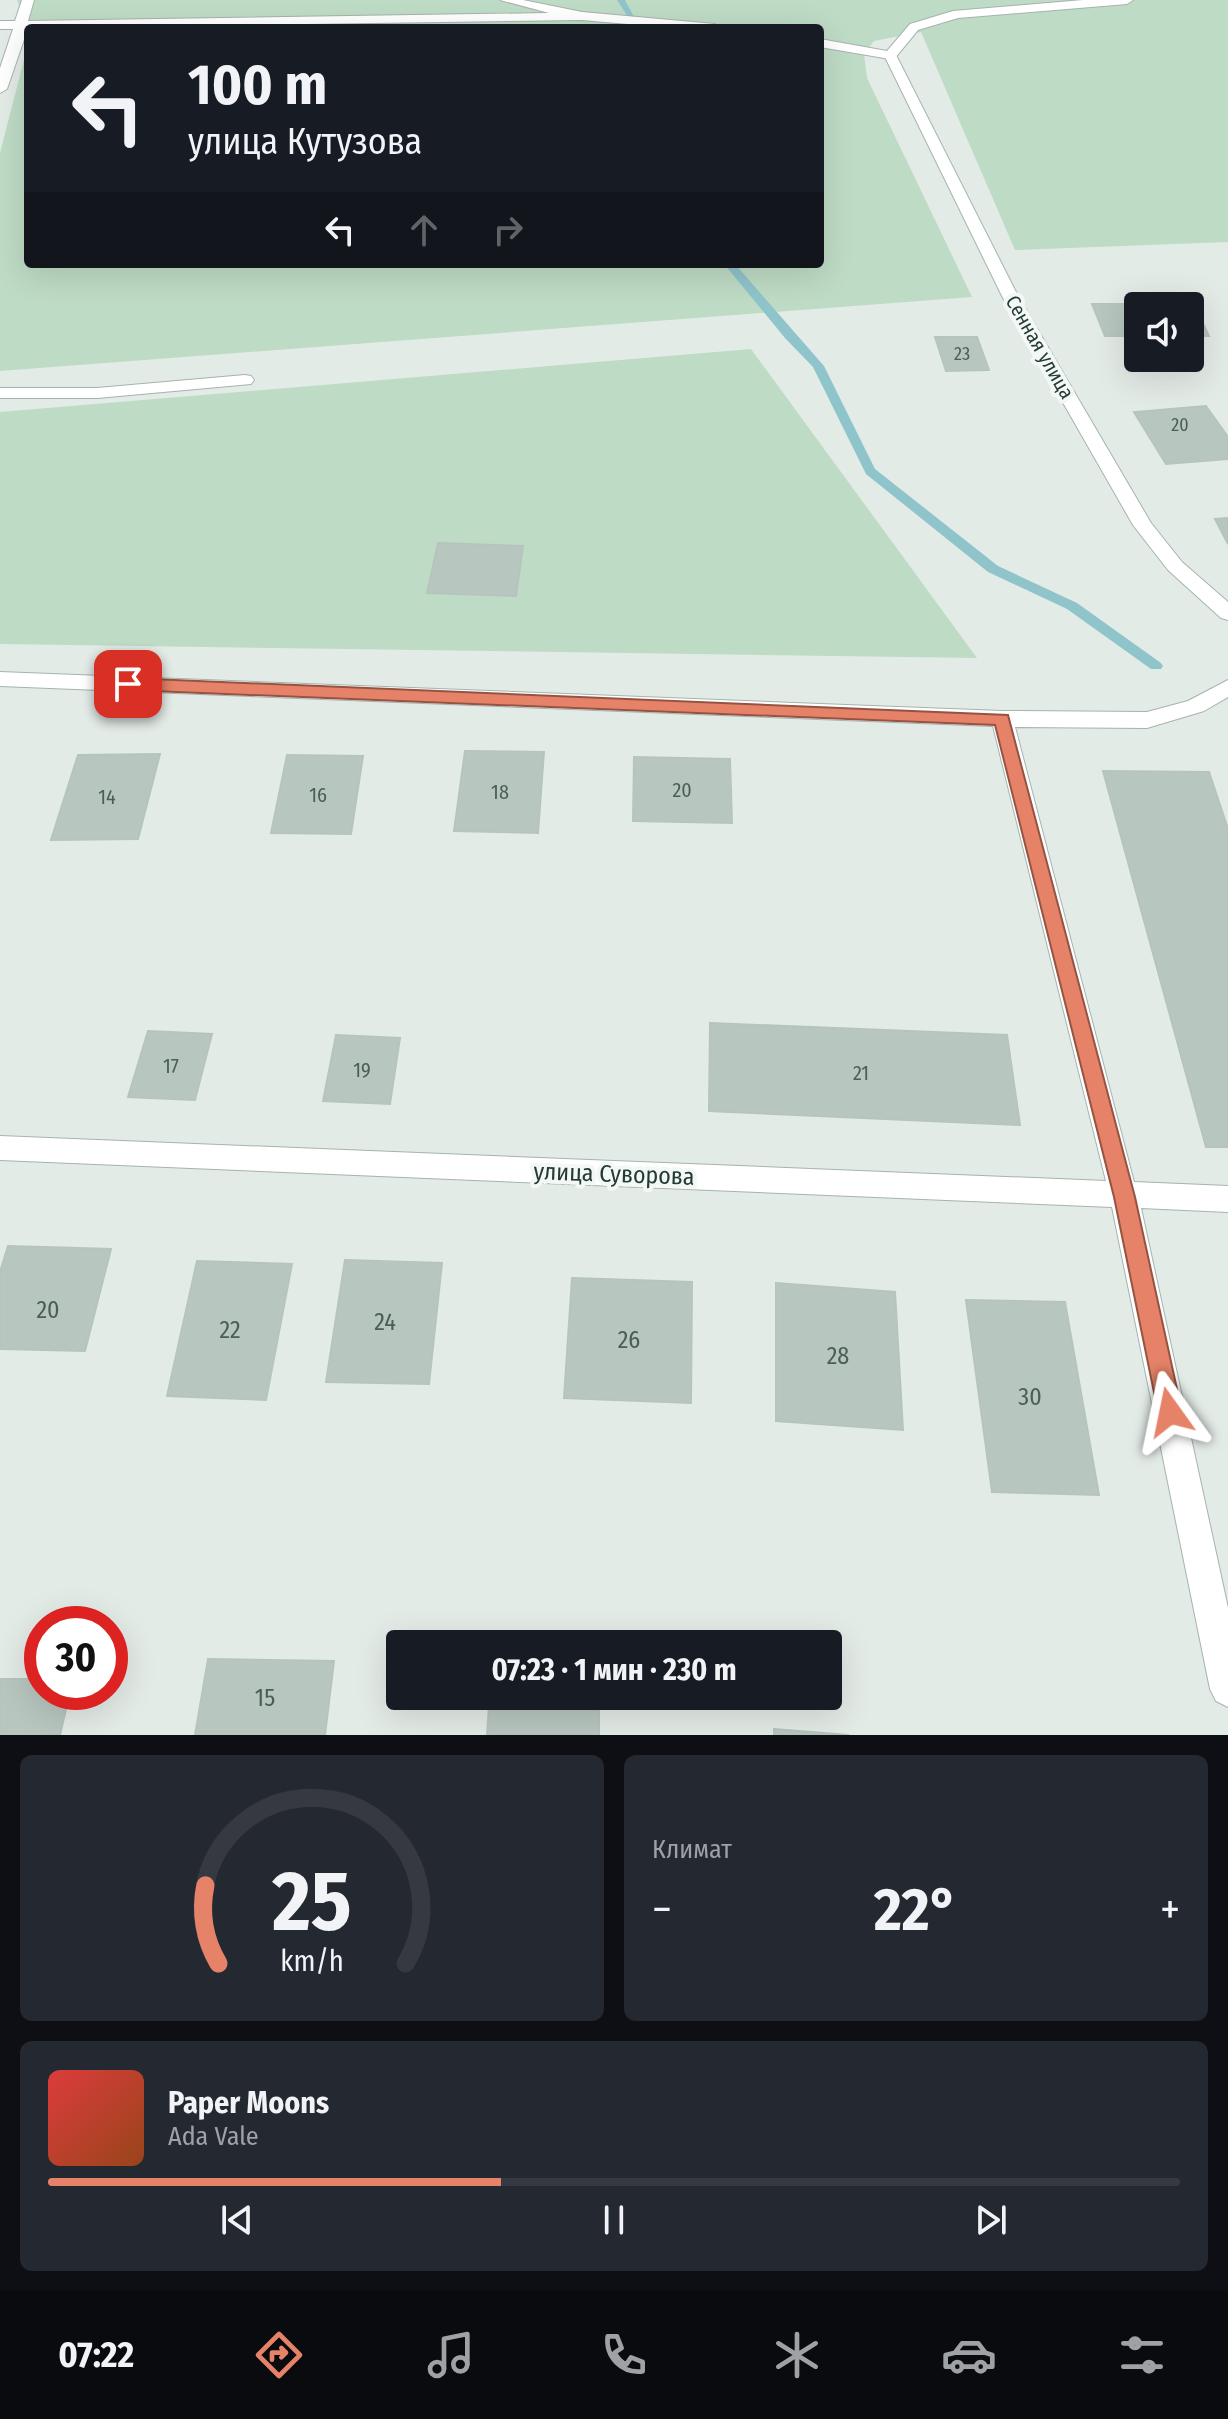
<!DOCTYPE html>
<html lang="ru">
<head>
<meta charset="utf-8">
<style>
  :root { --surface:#171b24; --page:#242831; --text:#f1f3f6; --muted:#9ea1a6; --line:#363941; --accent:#e58267 }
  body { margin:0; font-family:"Fira Sans Condensed",sans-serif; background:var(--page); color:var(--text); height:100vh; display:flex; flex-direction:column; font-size:30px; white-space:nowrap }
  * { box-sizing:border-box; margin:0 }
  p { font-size:26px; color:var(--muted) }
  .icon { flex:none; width:44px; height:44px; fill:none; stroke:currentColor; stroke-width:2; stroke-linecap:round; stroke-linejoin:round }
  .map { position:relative; height:1735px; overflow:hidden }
  .sheet { display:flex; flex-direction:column; gap:20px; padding:20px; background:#0d0f14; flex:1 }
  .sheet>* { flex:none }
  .banner { position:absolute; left:24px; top:24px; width:800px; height:244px; border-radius:8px; box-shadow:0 8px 32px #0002; background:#171b24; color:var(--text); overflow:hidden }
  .controls { position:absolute; left:1124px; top:292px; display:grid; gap:16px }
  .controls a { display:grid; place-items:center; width:80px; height:80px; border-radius:8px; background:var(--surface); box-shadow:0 8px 32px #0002; font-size:40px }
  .speed { position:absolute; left:24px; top:1606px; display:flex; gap:16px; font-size:40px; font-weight:700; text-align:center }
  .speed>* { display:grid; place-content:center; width:104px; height:104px; border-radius:50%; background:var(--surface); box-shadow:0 8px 32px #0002; line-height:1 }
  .speed .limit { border:12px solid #d22; background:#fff; color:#111 }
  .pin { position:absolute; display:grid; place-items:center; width:68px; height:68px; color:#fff; margin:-34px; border-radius:16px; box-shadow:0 4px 12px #0006 }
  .me { position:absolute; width:88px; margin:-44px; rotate:348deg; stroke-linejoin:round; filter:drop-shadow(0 0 6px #0008) }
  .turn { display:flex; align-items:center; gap:28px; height:168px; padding:0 32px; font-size:36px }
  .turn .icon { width:104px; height:104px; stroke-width:2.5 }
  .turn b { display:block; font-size:56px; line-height:68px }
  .lanes { display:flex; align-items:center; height:76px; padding:0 32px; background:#0003; justify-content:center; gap:40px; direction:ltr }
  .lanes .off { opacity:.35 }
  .big { font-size:60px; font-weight:700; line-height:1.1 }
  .sheet .tile { flex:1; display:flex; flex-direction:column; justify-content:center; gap:12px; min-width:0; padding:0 28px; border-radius:12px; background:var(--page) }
  .sheet .dial { align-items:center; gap:0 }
  .dial svg { height:208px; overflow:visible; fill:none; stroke:var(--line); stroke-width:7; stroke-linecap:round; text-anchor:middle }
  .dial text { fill:var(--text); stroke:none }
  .song { display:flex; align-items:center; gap:24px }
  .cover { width:96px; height:96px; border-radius:12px; background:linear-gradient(135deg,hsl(0 70% 55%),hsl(20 70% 35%)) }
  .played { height:8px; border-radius:4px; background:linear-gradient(90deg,var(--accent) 40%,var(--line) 40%) }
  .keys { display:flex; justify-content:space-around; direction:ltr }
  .heat { display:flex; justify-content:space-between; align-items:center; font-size:44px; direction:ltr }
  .sheet .tiles { flex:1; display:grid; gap:20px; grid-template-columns:1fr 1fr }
  .tile:last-child { grid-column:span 2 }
  .trip { position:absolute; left:386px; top:1630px; width:456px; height:80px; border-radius:8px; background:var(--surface); box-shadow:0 8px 32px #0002; font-weight:700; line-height:80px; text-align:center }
  .menu { display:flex; height:128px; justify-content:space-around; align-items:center; background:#090b0e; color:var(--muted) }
  .menu .icon { width:56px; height:56px }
  .menu .on { color:var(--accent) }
  .menu b { font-size:36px; color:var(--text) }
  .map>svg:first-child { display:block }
  .green { fill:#bedbc5 }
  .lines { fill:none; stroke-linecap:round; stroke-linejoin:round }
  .stream { fill:#90c4cb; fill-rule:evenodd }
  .building { fill:#b8c6c0; stroke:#b6c4be; stroke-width:2 }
  .service-casing { stroke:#a6b3ae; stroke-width:2 }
  .minor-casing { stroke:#a6b3ae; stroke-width:2 }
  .service { fill:#fff; fill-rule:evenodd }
  .minor { fill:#fff; fill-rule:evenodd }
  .route { fill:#e58267; stroke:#955443; stroke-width:2 }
  .labels { text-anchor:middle; stroke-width:8; stroke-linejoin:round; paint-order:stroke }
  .far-number-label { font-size:18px; fill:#495e57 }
  .far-street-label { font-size:20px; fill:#243b34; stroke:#f3f8f6 }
  .number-label { font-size:20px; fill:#495e57 }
  .street-label { font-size:24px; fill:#243b34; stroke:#f3f8f6 }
  .near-number-label { font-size:24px; fill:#495e57 }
</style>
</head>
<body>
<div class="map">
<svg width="1228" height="1735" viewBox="0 0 1228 1735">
  <rect width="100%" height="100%" fill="#e3ebe7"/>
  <g class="green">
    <polygon points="17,0 1228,0 1228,242 1015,250 921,32 874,41 864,54 867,78 972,297 0,371 0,153 28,44 28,264 820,264 820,28 28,29"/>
    <polygon points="751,349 977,658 0,644 0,412"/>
  </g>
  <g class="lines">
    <g class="stream">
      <polygon points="617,0 625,0 634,17 628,17"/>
      <polygon points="724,264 735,264 824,366 875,469 998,566 1077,603 1161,663 1163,666 1161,669 1151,669 1067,609 988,572 866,474 813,367 785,338"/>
    </g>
  </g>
  <g class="building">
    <polygon points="1092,304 1166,304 1167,306 1138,306 1138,336 1105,336"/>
    <polygon points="1190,317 1200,317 1209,336 1190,336"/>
    <polygon points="935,337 977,337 989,370 946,371"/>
    <polygon points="1206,406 1228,437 1228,459 1166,464 1134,412"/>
    <polygon points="1228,518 1228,544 1215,519"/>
    <polygon points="438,543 523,546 516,596 427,593"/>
    <polygon points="465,751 544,752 538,833 454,831"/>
    <polygon points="160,754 138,839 51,840 78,755"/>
    <polygon points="287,755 363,756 351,834 271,833"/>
    <polygon points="634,757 730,759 732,823 633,821"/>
    <polygon points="1103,771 1209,772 1228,829 1228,1147 1206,1147"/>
    <polygon points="710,1023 1007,1035 1020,1125 709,1111"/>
    <polygon points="148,1031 212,1034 195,1100 128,1097"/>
    <polygon points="336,1035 400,1038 390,1104 323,1101"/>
    <polygon points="8,1246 111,1249 85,1351 0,1349 0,1272"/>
    <polygon points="345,1260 442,1263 429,1384 326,1382"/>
    <polygon points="197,1261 292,1264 266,1400 167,1396"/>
    <polygon points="572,1278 692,1282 691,1403 564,1398"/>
    <polygon points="776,1283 895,1292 903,1430 776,1421"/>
    <polygon points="966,1300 1065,1302 1099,1495 992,1492"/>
    <polygon points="208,1659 334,1661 325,1735 195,1735"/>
    <polygon points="0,1679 42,1679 42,1692 70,1692 60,1735 0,1735"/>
    <polygon points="489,1706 599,1709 599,1735 487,1735"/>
    <polygon points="774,1729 849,1735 774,1735"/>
  </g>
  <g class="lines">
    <g class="service-casing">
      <g id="service">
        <polygon points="22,0 34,0 28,21 549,13 500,0 523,0 582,12 715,24 721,28 673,28 582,20 28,28 7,89 0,93 0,68 13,29 0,29 0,21 15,21"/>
        <polygon points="1083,0 1133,0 1127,4 958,18 918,30 895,58 890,59 820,47 820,39 887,51 910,24 953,11"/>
        <polygon points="245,375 251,376 254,380 251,384 97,398 0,398 0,388 97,388"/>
      </g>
    </g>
    <g class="minor-casing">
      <g id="minor">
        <polygon points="885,52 896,55 1018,296 1151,523 1182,562 1228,602 1228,620 1221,618 1168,570 1133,525 1002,296 884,55"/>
        <polygon points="0,672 1002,711 1147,712 1188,701 1228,680 1228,697 1204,711 1147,728 1015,727 1134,1182 1228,1186 1228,1212 1141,1208 1228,1608 1228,1707 1216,1701 1210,1689 1112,1207 0,1160 0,1136 1106,1181 993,726 0,686"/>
      </g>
    </g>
    <use href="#service" class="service"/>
    <use href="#minor" class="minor"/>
  </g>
  <polygon class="route" points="128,678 1008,715 1135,1197 1182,1412 1178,1421 1170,1424 1161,1421 1158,1412 1114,1197 995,725 128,690 120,684"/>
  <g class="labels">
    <g class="far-number-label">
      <text x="962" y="360">23</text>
      <text x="1180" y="431">20</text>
    </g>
    <g class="far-street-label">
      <text transform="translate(1040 347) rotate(60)" y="7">Сенная улица</text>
    </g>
    <g class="number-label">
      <text x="682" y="797">20</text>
      <text x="500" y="799">18</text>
      <text x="318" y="802">16</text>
      <text x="107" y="804">14</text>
      <text x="171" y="1073">17</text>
      <text x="362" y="1077">19</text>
      <text x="861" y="1080">21</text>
    </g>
    <g class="street-label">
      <text transform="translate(614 1174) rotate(2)" y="8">улица Суворова</text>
    </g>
    <g class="near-number-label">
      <text x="48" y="1318">20</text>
      <text x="385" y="1330">24</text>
      <text x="230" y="1338">22</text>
      <text x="629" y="1348">26</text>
      <text x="838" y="1364">28</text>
      <text x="1030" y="1405">30</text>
      <text x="265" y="1706">15</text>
    </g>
  </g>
</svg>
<div class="controls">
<a><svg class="icon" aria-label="sound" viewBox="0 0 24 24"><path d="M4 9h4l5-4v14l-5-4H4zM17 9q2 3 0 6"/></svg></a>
</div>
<div class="speed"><div class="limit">30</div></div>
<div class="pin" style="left:128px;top:684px;background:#d93025"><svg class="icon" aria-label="arrive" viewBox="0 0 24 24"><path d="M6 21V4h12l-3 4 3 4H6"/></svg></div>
<svg class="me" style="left:1170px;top:1412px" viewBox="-20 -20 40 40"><path d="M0-17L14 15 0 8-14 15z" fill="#e58267" stroke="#fff" stroke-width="4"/></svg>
<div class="trip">07:23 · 1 мин · 230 m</div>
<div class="banner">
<div class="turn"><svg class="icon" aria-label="left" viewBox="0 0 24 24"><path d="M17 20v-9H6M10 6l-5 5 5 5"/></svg><div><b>100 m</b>улица Кутузова</div></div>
<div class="lanes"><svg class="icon" aria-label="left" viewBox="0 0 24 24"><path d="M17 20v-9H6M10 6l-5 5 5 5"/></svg><svg class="icon off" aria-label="ahead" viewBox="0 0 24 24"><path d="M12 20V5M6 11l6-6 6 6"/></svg><svg class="icon off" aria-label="right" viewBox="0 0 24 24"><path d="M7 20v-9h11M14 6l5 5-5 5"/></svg></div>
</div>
</div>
<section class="sheet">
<div class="tiles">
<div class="tile dial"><svg viewBox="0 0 100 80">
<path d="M14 69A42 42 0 1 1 86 69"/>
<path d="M14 69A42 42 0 0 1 9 39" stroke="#e58267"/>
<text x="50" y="56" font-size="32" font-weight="700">25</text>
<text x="50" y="72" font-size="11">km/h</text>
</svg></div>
<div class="tile"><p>Климат</p>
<div class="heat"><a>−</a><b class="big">22°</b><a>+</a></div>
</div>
<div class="tile">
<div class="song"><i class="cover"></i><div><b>Paper Moons</b><p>Ada Vale</p></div></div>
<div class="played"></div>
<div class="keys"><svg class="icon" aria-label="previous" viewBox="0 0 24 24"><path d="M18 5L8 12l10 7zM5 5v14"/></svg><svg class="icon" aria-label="pause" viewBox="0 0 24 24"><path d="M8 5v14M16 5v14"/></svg><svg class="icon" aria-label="next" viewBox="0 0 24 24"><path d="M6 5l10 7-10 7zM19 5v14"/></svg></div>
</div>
</div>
</section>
<nav class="menu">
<b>07:22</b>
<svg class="icon on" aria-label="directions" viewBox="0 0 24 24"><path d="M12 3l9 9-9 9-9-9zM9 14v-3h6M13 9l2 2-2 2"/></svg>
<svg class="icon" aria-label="music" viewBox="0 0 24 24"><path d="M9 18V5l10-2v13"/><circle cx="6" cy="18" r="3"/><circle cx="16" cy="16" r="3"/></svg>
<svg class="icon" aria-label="phone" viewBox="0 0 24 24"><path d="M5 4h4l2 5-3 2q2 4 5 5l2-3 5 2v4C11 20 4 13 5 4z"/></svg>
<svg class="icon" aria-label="climate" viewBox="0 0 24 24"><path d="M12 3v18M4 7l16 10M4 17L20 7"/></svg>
<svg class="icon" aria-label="car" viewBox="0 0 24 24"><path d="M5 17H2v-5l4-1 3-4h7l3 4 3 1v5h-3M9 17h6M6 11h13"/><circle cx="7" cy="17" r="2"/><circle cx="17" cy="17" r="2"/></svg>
<svg class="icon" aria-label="filters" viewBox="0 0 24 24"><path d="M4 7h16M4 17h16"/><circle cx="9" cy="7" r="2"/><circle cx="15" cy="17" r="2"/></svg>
</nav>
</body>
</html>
